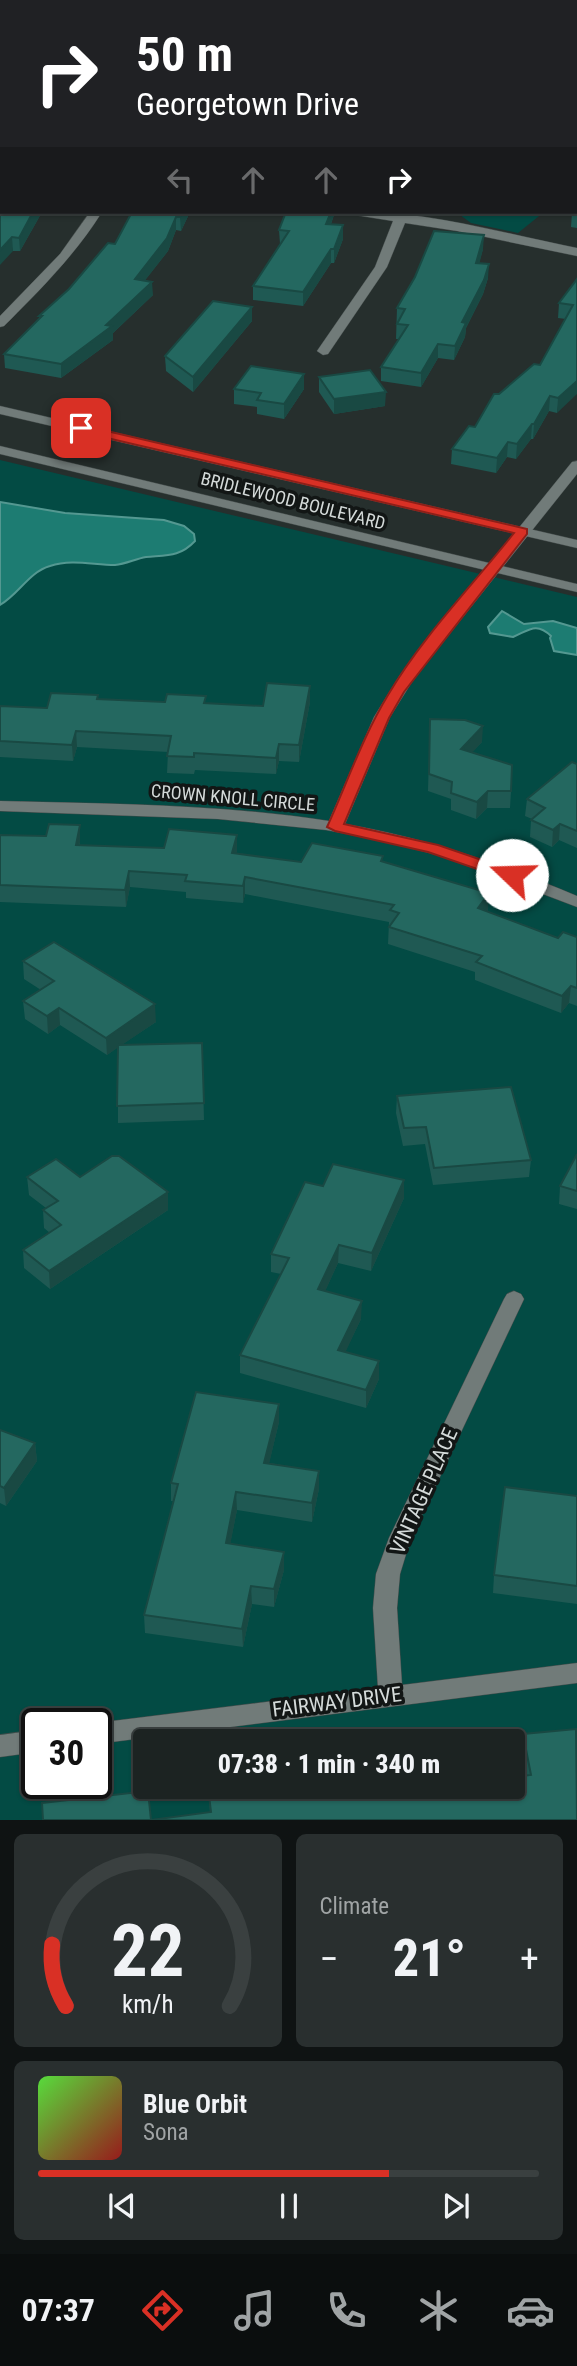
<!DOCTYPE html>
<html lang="en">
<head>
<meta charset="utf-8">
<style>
  :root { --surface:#1c2322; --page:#292f2f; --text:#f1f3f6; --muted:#a0a4a5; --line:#3a4040; --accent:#d93025 }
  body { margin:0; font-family:"Roboto Condensed",sans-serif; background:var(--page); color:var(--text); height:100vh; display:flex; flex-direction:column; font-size:26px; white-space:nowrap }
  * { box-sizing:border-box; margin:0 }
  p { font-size:23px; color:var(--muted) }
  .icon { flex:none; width:38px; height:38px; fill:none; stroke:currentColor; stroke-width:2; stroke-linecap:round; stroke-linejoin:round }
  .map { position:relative; height:1820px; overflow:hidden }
  .panel { display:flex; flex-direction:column; gap:14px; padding:14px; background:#0f1313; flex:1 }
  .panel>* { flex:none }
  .guide { position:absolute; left:0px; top:0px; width:578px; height:214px; box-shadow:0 2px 5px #0004,0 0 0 2px var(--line); background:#202124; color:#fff; overflow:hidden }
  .speed { position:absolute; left:21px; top:1708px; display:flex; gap:14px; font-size:35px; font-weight:700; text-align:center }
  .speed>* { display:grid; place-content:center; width:91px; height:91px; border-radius:50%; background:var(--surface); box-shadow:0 2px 5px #0004,0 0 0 2px var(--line); line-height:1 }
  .speed .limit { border:4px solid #111; border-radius:10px; background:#fff; color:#111 }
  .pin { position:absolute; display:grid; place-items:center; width:60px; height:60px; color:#fff; margin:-30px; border-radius:14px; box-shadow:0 4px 10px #0006 }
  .me { position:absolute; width:77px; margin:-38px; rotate:291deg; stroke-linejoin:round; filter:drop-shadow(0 0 5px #0008) }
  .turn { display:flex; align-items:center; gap:24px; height:147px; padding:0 21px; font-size:32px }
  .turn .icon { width:91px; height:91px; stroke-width:2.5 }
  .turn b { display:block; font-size:49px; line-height:60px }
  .lanes { display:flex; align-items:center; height:66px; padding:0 21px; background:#0003; justify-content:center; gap:35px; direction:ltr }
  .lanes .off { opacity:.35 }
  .big { font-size:52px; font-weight:800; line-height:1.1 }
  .panel .widget { flex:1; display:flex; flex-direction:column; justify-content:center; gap:10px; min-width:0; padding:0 24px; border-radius:10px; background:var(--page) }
  .panel .dial { align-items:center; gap:0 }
  .dial svg { height:182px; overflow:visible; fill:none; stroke:var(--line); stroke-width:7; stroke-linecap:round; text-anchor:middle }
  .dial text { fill:var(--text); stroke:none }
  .song { display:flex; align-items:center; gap:21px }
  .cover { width:84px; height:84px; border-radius:10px; background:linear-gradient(135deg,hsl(110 70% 55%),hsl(0 70% 35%)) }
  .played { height:7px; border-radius:4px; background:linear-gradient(90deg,var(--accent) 70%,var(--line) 70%) }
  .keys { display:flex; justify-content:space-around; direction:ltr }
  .heat { display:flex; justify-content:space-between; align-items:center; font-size:38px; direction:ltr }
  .panel .tiles { flex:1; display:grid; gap:14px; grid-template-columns:1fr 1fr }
  .widget:last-child { grid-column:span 2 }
  .trip { position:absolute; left:133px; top:1729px; width:392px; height:70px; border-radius:7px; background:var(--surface); box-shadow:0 2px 5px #0004,0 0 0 2px var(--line); font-weight:800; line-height:70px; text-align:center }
  .tabs { display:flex; height:112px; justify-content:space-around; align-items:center; background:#0b0e0e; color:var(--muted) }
  .tabs .icon { width:49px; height:49px }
  .tabs .current { color:var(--accent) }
  .tabs b { font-size:32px; color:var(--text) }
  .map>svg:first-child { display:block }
  .green { fill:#034b44; fill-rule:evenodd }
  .water { fill:#1d7c72; stroke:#549891; stroke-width:2 }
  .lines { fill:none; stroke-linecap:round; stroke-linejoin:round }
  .minor-casing { stroke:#424a49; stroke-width:1 }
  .secondary-casing { stroke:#424a49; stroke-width:1 }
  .minor { fill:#717b79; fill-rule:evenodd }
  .secondary { fill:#717b79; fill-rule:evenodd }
  .wall { fill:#1f5953 }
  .shaded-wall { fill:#194943 }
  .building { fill:#246860; stroke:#194943; stroke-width:2 }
  .route { fill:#d93025; stroke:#8d1f18; stroke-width:2 }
  .labels { text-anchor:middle; stroke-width:7; stroke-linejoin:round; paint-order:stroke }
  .street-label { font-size:18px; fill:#d4dad9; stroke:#121615 }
  .near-street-label { font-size:21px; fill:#d4dad9; stroke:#121615 }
</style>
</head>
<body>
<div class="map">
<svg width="577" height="1820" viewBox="0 0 577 1820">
  <rect width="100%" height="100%" fill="#262f2d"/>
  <g class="green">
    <polygon points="456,212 544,212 518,233 471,223"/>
    <path d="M0,460L577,597V1820H0ZM37,1724H96V1783H37ZM145,1741H513V1787H145Z"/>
  </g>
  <g class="water">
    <path d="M0,502L65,513L164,520L184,526L194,534L195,541C180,557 167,555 146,557C135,559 126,564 115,565C93,565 72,559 50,566C29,572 19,594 0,605Z"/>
    <path d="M502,611L524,624L553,621L577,628V655L554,651L550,638L551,636C536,621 528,631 513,637L490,633L488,627Z"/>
  </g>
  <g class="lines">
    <g class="minor-casing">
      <g id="minor">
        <polygon points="302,0 312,0 301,2"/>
        <rect x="0" y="50" width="2" height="6"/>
        <rect x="0" y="182" width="2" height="6"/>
        <path d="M90,212H102C75,255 40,290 4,326L0,327V316L60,254Z"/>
        <path d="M349,212C420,209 506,234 577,248V256L457,231L405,223L387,267L328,354L323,355L317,351L375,267L393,221L355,215Z"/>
        <path d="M577,461V474L415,677L390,717L345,824C426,838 501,864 577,896V907L445,857L380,840L326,830L218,819L0,811V801C110,804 221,804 329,821L374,717L400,675L572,462Z"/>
        <polygon points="514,1291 521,1294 524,1299 411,1538 400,1574 397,1608 402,1685 577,1663 577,1683 96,1744 96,1723 378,1688 373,1608 376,1574 389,1538 504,1299 507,1294"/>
        <polygon points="37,1730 37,1752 0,1757 0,1735"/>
      </g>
    </g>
    <g class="secondary-casing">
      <g id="secondary">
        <polygon points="0,406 577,540 577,548 0,414"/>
        <polygon points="0,446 577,584 577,592 0,454"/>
      </g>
    </g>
    <use href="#minor" class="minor"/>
    <use href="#secondary" class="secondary"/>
  </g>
  <g class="wall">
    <rect x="576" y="21" width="1" height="102"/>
    <polygon points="577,208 577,228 571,227 572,213"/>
    <polygon points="2,212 42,212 20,251 13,251"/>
    <polygon points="132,212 190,212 181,231 176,230 168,251 145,280 153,295 113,333 113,340 61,378 5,368 4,354 40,319 39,316 69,289 115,244"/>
    <polygon points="286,212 335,212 331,224 343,239 334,263 331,263 303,306 253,300 253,286 280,244 279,230"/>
    <polygon points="483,249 479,263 488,278 483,294 466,328 465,337 454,360 438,358 421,387 381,381 381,367 399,339 396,339 397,308"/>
    <polygon points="577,279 557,413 549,411 533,439 531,439 516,459 507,457 496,473 451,464 452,449 475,427 499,394 540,365 566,319 558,318 559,303"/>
    <polygon points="252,307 252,321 193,392 166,371 165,356"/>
    <polygon points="304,374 304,389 284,419 257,414 257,407 234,404 234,389"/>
    <polygon points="319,377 385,406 334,414 319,392"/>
    <polygon points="98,695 98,699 263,706 310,702 299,762 279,761 276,774 195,770 194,774 167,773 168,752 77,747 73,761 0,757 0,706 47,708"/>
    <polygon points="430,719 482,742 472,752 511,791 510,808 487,808 476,819 451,810 451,799 428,791"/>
    <polygon points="577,764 577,848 559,840 552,847 530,837 531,820 532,819 525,816 527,799"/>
    <polygon points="80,825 80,845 237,853 301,862 383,861 488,910 487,912 558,938 577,937 577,1006 569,1003 561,1013 475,980 475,972 388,944 389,922 245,894 243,903 186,898 186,892 130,887 126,907 0,902 0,835 46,836"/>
    <polygon points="23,961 156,1022 121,1045 202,1043 204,1120 118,1123 118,1047 107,1055 60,1025 48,1034 25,1019 23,1001 41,990 24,979"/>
    <polygon points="397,1096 531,1160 529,1177 433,1185 425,1144 403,1146 396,1113"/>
    <polygon points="577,1154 577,1209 559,1204 560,1186"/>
    <polygon points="27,1177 80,1177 168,1192 168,1210 50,1289 24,1268 23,1250 50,1233 44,1228 43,1210 46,1208 29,1195"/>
    <polygon points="323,1186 404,1198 371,1271 338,1263 325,1291 361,1319 345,1352 379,1379 366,1408 240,1373 240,1355 281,1274 271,1272 271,1254"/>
    <polygon points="279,1404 279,1422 269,1463 319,1471 319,1489 312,1522 237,1510 230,1544 284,1552 284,1570 274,1607 252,1604 243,1647 145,1633 144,1615 173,1501 171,1501 171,1483"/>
    <polygon points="0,1430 35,1443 37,1461 6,1506 0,1503"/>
    <polygon points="577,1496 577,1604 493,1593 494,1575"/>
    <polygon points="523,1734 577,1820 151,1820 210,1813 208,1787 513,1787 526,1775 521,1752"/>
  </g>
  <g class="shaded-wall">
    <polygon points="33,212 42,212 20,251 19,238"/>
    <polygon points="183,212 190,212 181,231 180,217"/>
    <polygon points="331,212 335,212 326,238 326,224"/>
    <polygon points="176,217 176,230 168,251 136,292 135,279"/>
    <polygon points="343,225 343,239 334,263 334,249"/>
    <polygon points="484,235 483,249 476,277 476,263"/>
    <polygon points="12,237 13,251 0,265 0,250"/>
    <polygon points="331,249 331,263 303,306 303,292"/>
    <polygon points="489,264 488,278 483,294 466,328 465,337 454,360 455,346 462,322"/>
    <polygon points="152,282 153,295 113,333 113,340 61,378 61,364 106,325"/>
    <polygon points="252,307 252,321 193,392 193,377"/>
    <polygon points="438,344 438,358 421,387 421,373"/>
    <polygon points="304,374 304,389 284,419 284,404"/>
    <polygon points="577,381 577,394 557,413 558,398"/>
    <polygon points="386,392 385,406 334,414 334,399"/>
    <polygon points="550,396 549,411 533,439 534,424"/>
    <polygon points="532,424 531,439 516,459 517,444"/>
    <polygon points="508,442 507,457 496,473 497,458"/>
    <polygon points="310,686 310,702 299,762 299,745"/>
    <polygon points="483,726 482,742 461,765 461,749"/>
    <polygon points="76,731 77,747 73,761 72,745"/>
    <polygon points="279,744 279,761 276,774 276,758"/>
    <polygon points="488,791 487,808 476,819 477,802"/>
    <polygon points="560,824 559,840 552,847 553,830"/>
    <polygon points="80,825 80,842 77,861 76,845"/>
    <polygon points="237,835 237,852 233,869 232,853"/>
    <polygon points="129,871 130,887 126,907 125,890"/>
    <polygon points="245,877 245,894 243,903 243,886"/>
    <polygon points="489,893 488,910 477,925 478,908"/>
    <polygon points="571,986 569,1003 561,1013 562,996"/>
    <polygon points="155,1004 156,1022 107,1055 106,1038"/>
    <polygon points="59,1008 60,1025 48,1034 47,1016"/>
    <polygon points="404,1180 404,1198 371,1271 372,1253"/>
    <polygon points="168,1192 168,1210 50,1289 49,1271"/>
    <polygon points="339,1245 338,1263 318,1307 318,1289"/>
    <polygon points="362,1301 361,1319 338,1368 338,1350"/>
    <polygon points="379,1361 379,1379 366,1408 366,1390"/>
    <polygon points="279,1404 279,1422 265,1481 264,1463"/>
    <polygon points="35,1443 37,1461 6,1506 4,1488"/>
    <polygon points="319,1471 319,1489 312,1522 312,1503"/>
    <polygon points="236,1492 237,1510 227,1561 226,1543"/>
    <polygon points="284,1552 284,1570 274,1607 274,1589"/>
    <polygon points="251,1586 252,1604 243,1647 242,1629"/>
  </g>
  <g class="building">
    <polygon points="343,0 390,0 389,2 343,2"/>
    <polygon points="576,21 577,21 577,66 576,69"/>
    <rect x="576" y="75" width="1" height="35"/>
    <polygon points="2,191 2,212 33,212 19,238 12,237 0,250 0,194"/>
    <polygon points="132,212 183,212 180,217 176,217 167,238 135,279 152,282 106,325 112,326 61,364 4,354 42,316 39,316 69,289 108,243 115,244"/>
    <polygon points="286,212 331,212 326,224 343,225 334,249 331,249 303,292 253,286 289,231 279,230"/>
    <polygon points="434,231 484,235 476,263 489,264 484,280 462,322 466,323 455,346 438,344 421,373 381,367 408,325 397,324 405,309 397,308 415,277"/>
    <polygon points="577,279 577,381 558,398 550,396 534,424 532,424 517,444 508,442 497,458 452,449 469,426 475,427 494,394 499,394 534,364 540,365 573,305 559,303"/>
    <polygon points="213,301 252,307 193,377 165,356"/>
    <polygon points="251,366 304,374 284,404 257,400 261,393 234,389"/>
    <polygon points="370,370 386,392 334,399 319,377"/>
    <polygon points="267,683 310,686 299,745 279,744 276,758 194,753 194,757 167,756 171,736 76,731 72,745 0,741 0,706 47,708 51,693 98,695 97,699 165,702 167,694 206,696 204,703 263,706"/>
    <polygon points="430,719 465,720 483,726 461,749 512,765 511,791 488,791 477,802 451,793 452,782 429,774"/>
    <polygon points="572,762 577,764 577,831 560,824 553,830 531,820 545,808 527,799"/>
    <polygon points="49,824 80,825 76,845 164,848 169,829 237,835 232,853 301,862 312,843 383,856 381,861 489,893 478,908 558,938 563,932 577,937 577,988 571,986 562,996 476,962 482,956 389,927 399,913 390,910 394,905 245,877 243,886 185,881 187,875 129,871 125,890 0,885 0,835 46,836"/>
    <polygon points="54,942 155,1004 106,1038 59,1008 47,1016 23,1001 54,981 23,961"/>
    <polygon points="202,1043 204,1103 117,1106 118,1045"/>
    <polygon points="511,1087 531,1160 434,1168 426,1127 404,1128 397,1096"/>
    <polygon points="577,1154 577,1191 560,1186"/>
    <polygon points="112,1156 119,1156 168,1192 49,1271 23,1250 61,1225 43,1210 58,1201 27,1177 56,1159 80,1177"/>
    <polygon points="333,1164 404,1180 372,1253 339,1245 318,1289 362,1301 338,1350 379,1361 366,1390 240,1355 289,1258 271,1254 305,1182 323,1186"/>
    <polygon points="196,1392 279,1404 264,1463 319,1471 312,1503 236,1492 226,1543 284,1552 274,1589 251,1586 242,1629 144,1615 178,1484 171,1483"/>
    <polygon points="0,1430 35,1443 4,1488 0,1486"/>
    <polygon points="505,1487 577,1496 577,1586 494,1575"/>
    <polygon points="576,1729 577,1820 43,1820 42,1803 148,1791 151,1820 211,1812 208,1787 513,1787 513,1777 531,1775 523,1734"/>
  </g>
  <path class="route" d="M81,425L527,529V534L404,692L389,718L344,824L438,845L517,872L520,875L517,879H506L428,852L335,831L327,827C347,783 363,736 388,695C422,637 472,586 514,533L77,431L75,428Z"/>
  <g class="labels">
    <g class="street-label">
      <text transform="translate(293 501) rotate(14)" y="6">BRIDLEWOOD BOULEVARD</text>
      <text transform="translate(233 798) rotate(5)" y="6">CROWN KNOLL CIRCLE</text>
    </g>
    <g class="near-street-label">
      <text transform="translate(424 1491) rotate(-66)" y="7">VINTAGE PLACE</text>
      <text transform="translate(337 1702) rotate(-7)" y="7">FAIRWAY DRIVE</text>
    </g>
  </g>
</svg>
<div class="speed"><div class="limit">30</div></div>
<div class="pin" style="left:81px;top:428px;background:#d93025"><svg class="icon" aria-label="arrive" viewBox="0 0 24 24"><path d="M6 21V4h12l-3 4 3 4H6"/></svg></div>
<svg class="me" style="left:512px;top:875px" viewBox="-20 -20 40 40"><circle r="19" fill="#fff"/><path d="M0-13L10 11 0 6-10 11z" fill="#d93025"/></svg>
<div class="trip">07:38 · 1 min · 340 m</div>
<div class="guide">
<div class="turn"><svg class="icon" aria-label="right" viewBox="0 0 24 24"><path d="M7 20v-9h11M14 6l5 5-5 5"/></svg><div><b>50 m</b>Georgetown Drive</div></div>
<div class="lanes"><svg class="icon off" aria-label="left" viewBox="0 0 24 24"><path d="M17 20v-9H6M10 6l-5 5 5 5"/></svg><svg class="icon off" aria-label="ahead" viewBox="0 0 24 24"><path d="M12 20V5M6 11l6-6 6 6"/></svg><svg class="icon off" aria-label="ahead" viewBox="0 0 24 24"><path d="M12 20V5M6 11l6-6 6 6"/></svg><svg class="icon" aria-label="right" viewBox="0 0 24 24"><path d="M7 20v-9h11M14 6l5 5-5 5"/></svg></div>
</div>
</div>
<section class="panel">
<div class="tiles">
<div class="widget dial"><svg viewBox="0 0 100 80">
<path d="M14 69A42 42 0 1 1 86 69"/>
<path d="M14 69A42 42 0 0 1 8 42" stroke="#d93025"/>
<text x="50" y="56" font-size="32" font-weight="700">22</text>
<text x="50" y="72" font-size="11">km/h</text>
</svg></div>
<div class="widget"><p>Climate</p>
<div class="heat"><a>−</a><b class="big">21°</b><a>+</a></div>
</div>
<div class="widget">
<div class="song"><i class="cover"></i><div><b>Blue Orbit</b><p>Sona</p></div></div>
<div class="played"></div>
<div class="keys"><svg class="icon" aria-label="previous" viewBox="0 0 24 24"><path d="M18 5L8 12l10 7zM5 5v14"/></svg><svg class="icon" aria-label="pause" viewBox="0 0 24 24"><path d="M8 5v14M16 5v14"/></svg><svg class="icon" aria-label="next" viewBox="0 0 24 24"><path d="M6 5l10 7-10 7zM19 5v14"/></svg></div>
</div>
</div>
</section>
<nav class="tabs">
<b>07:37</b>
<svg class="icon current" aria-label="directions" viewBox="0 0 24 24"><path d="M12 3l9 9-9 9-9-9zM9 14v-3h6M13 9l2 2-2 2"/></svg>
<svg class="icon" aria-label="music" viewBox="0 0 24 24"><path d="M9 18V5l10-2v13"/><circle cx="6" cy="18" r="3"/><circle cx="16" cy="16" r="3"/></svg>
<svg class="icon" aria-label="phone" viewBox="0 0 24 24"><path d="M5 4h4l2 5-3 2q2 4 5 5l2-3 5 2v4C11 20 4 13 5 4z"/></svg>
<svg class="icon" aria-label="climate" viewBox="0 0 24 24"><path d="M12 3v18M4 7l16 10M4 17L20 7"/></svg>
<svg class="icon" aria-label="car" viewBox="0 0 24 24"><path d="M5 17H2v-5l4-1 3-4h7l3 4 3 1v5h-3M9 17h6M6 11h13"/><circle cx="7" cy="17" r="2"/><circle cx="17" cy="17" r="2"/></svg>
</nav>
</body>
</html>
